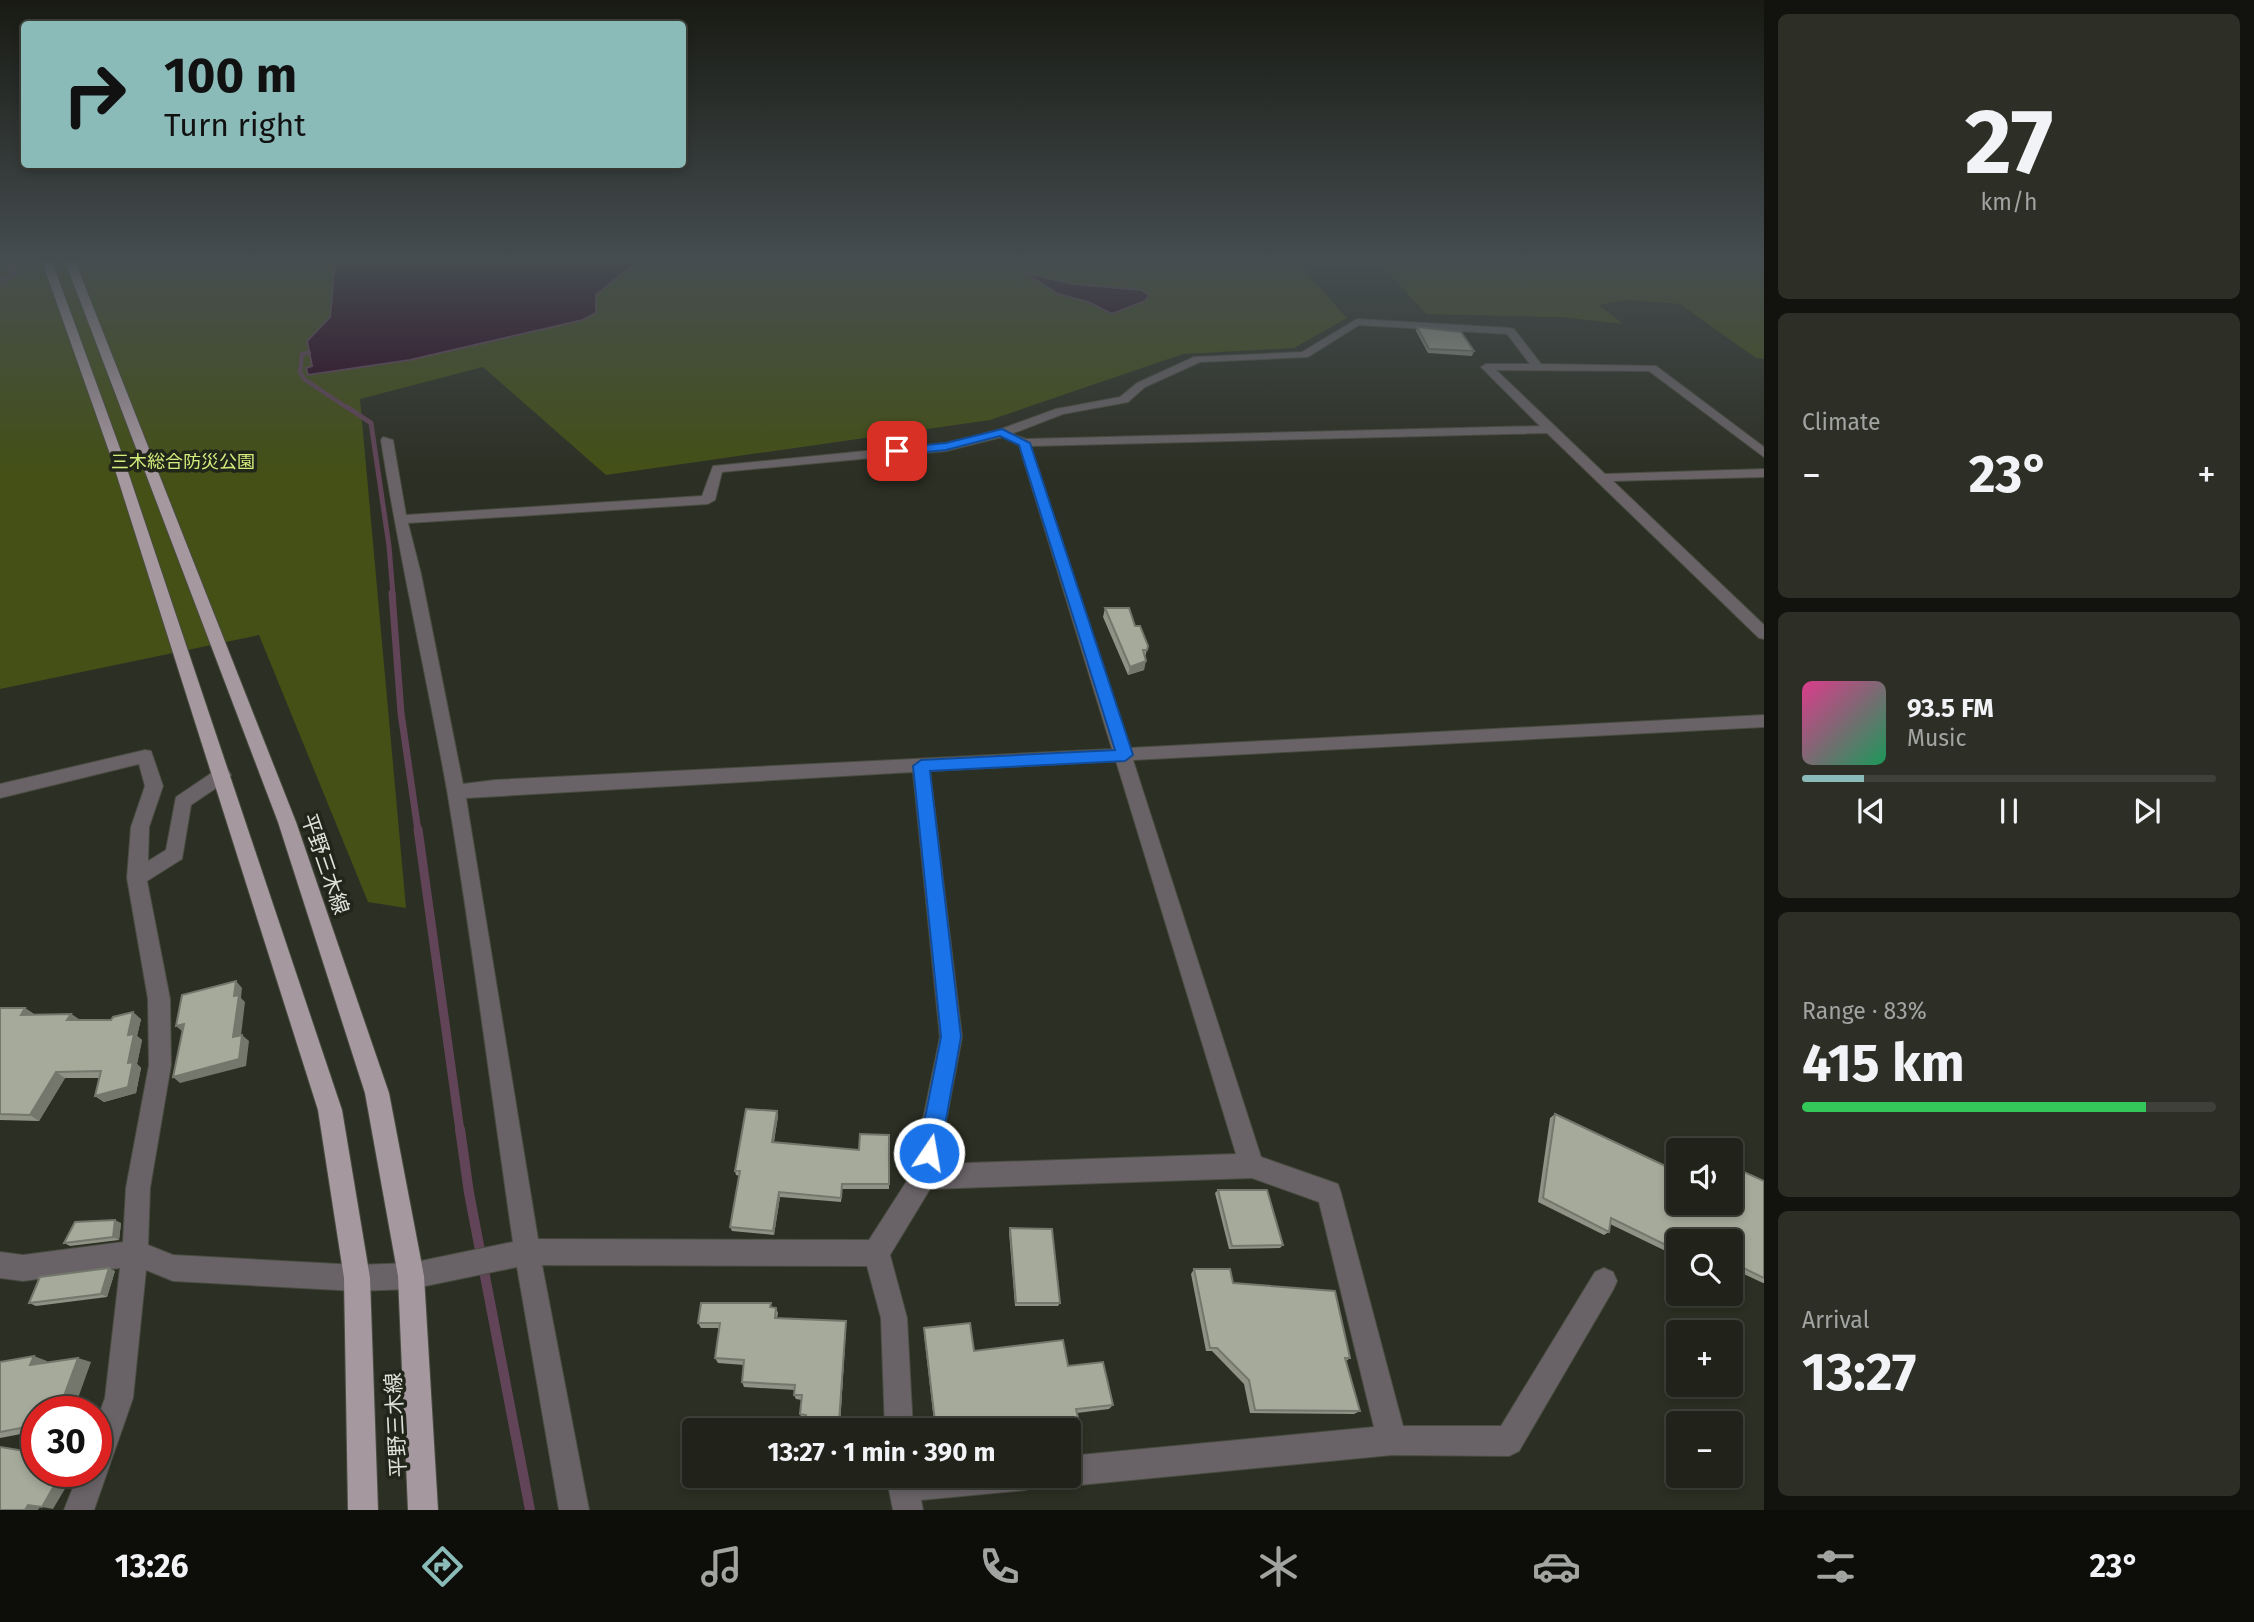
<!DOCTYPE html>
<html lang="en">
<head>
<meta charset="utf-8">
<style>
  :root { --surface:#21231a; --page:#2d2f27; --text:#f1f3f6; --muted:#a2a4a2; --line:#3e4039; --accent:#8bbbb9 }
  body { margin:0; font-family:"Fira Sans","Noto Sans JP",sans-serif; background:var(--page); color:var(--text); height:100vh; display:flex; flex-direction:column; font-size:26px; white-space:nowrap }
  * { box-sizing:border-box; margin:0 }
  p { font-size:23px; color:var(--muted) }
  .icon { flex:none; width:38px; height:38px; fill:none; stroke:currentColor; stroke-width:2; stroke-linecap:round; stroke-linejoin:round }
  .map { position:relative; flex:1; overflow:hidden }
  .side { display:flex; flex-direction:column; gap:14px; padding:14px; background:#12130e; width:490px }
  .side>* { flex:none }
  .hud { position:absolute; left:21px; top:21px; width:665px; height:147px; border-radius:7px; box-shadow:0 4px 10px #0003,0 0 0 2px var(--line); background:#8bbbb9; color:#111; overflow:hidden }
  .fabs { position:absolute; left:1666px; top:1138px; display:grid; gap:14px }
  .fabs a { display:grid; place-items:center; width:77px; height:77px; border-radius:7px; background:var(--surface); box-shadow:0 4px 10px #0003,0 0 0 2px var(--line); font-size:35px }
  .speed { position:absolute; left:21px; top:1396px; display:flex; gap:14px; font-size:35px; font-weight:700; text-align:center }
  .speed>* { display:grid; place-content:center; width:91px; height:91px; border-radius:50%; background:var(--surface); box-shadow:0 4px 10px #0003,0 0 0 2px var(--line); line-height:1 }
  .speed .limit { border:10px solid #d22; background:#fff; color:#111 }
  .pin { position:absolute; display:grid; place-items:center; width:60px; height:60px; color:#fff; margin:-30px; border-radius:14px; box-shadow:0 4px 10px #0006 }
  .me { position:absolute; width:77px; margin:-38px; rotate:12deg; stroke-linejoin:round; filter:drop-shadow(0 0 5px #0008) }
  .turn { display:flex; align-items:center; gap:24px; height:147px; padding:0 28px; font-size:32px }
  .turn .icon { width:91px; height:91px; stroke-width:2.5 }
  .turn b { display:block; font-size:49px; line-height:60px }
  .big { font-size:52px; font-weight:700; line-height:1.1 }
  .side .tile { flex:1; display:flex; flex-direction:column; justify-content:center; gap:10px; min-width:0; padding:0 24px; border-radius:10px; background:var(--page) }
  .side .dial { align-items:center; gap:0 }
  .dial b { font-size:91px; line-height:1 }
  .song { display:flex; align-items:center; gap:21px }
  .cover { width:84px; height:84px; border-radius:10px; background:linear-gradient(135deg,hsl(330 70% 55%),hsl(150 70% 35%)) }
  .played { height:7px; border-radius:4px; background:linear-gradient(90deg,var(--accent) 15%,var(--line) 15%) }
  .keys { display:flex; justify-content:space-around; direction:ltr }
  .heat { display:flex; justify-content:space-between; align-items:center; font-size:38px; direction:ltr }
  .charge { height:10px; border-radius:5px; background:linear-gradient(90deg,#34c759 83%,var(--line) 0) }
  .trip { position:absolute; left:682px; top:1418px; width:399px; height:70px; border-radius:7px; background:var(--surface); box-shadow:0 4px 10px #0003,0 0 0 2px var(--line); font-weight:700; line-height:70px; text-align:center }
  .menu { display:flex; height:112px; justify-content:space-around; align-items:center; background:#0d0e0a; color:var(--muted) }
  .menu .icon { width:49px; height:49px }
  .menu .active { color:var(--accent) }
  .menu b { font-size:32px; color:var(--text) }
  main { display:flex; flex:1; min-height:0 }
  .map>svg:first-child { display:block }
  .green { fill:#445016 }
  .water { fill:#2b001f; stroke:#614457; stroke-width:2 }
  .lines { fill:none; stroke-linecap:round; stroke-linejoin:round }
  .stream-far4 { stroke:#614457; stroke-width:4.5 }
  .stream-far3 { stroke:#614457; stroke-width:5 }
  .stream-far2 { stroke:#614457; stroke-width:7 }
  .stream-far1 { stroke:#614457; stroke-width:9 }
  .stream { stroke:#614457; stroke-width:10 }
  .street-casing { stroke:#494c40; stroke-width:2 }
  .primary-casing { stroke:#494c40; stroke-width:2 }
  .street { fill:#696367; fill-rule:evenodd }
  .primary { fill:#a5989f; fill-rule:evenodd }
  .wall { fill:#8f9285 }
  .shaded-wall { fill:#74776c }
  .building { fill:#a6aa9b; stroke:#74776c; stroke-width:2 }
  .route { fill:#1a73e8; stroke:#114b97; stroke-width:2 }
  .labels { text-anchor:middle; stroke-width:7; stroke-linejoin:round; paint-order:stroke }
  .far-park-label { font-size:18px; fill:#d4ee7c; stroke:#22251a }
  .street-label { font-size:21px; fill:#dfe2da; stroke:#22251a }
</style>
</head>
<body>
<main>
<div class="map">
<svg width="1764" height="1510" viewBox="0 0 1764 1510">
  <rect width="100%" height="100%" fill="#2c2f23"/>
  <g class="green">
    <polygon points="0,261 1296,261 1347,318 1294,348 1183,354 990,420 606,475 483,367 360,399 406,908 368,902 259,635 0,689"/>
    <polygon points="1378,261 1764,261 1764,359 1756,358 1680,304 1627,300 1599,305 1623,324 1560,317 1426,314"/>
  </g>
  <g class="water">
    <polygon points="335,261 638,261 596,295 596,313 583,320 410,360 308,375 306,368 312,366 307,341 330,317"/>
    <polygon points="1025,273 1073,284 1141,290 1149,295 1145,301 1112,314 1088,302 1058,294"/>
  </g>
  <g class="lines">
    <g class="stream-far4">
      <polyline points="0,282 15,274 8,268"/>
      <polyline points="309,353 302,354 300,372 304,379 349,409"/>
    </g>
    <polyline class="stream-far3" points="347,407 371,423 389,546 393,595"/>
    <polyline class="stream-far2" points="392,593 401,713 418,831"/>
    <polyline class="stream-far1" points="418,829 460,1131"/>
    <polyline class="stream" points="460,1129 469,1193 530,1510"/>
    <g class="street-casing">
      <g id="street">
        <path d="M1357,319L1510,328L1514,329L1541,364L1656,366L1764,447V457L1649,371L1496,370L1605,474L1764,469V477L1613,481L1764,625V639L1759,638L1547,433L1031,446L1129,748L1764,715V727L1133,760L1261,1157L1338,1184L1341,1193L1403,1426H1501L1595,1272L1604,1268L1613,1272L1617,1281L1613,1290L1519,1451L1509,1456L1392,1455L1069,1486L1059,1481L1056,1475H1069V1456L1374,1427L1319,1202L1252,1178L930,1189L890,1255L907,1318L913,1430H885L881,1318L867,1266L542,1265L589,1510H559L517,1267L411,1289L357,1291L173,1281L146,1270L133,1398L94,1510H64L79,1472H96V1422L105,1398L120,1268L23,1281L0,1278V1252L23,1255L123,1242L126,1188L149,1065L148,999L127,878L131,827L145,786L139,764L0,798V784L145,750L151,751L163,786L149,827L148,861L166,850L176,797L216,770H228L231,775L228,780L191,805L182,859L147,881L170,999L171,1065L150,1188L148,1245L173,1255L357,1265L411,1263L513,1242C491,1091 472,940 447,790C426,673 399,557 381,440L383,437L393,440L406,515L702,496L713,466L946,443L998,430L1056,409L1120,397L1137,383L1194,357L1302,352ZM1359,325L1507,334L1530,364H1486L1481,367L1540,426L1026,439L1014,435L1008,439L1019,445L1112,749L495,780L463,784L421,574L408,523L708,504L715,500L722,472L946,451L1006,436L1063,414L1128,402L1145,387L1200,362L1308,357ZM1116,761L1236,1154L938,1164L962,1037L930,771ZM913,772L940,1037L912,1173L869,1240L538,1239L466,798Z"/>
        <polygon points="886,1475 1041,1475 1036,1485 1026,1490 921,1500 923,1510 893,1510"/>
      </g>
    </g>
    <g class="primary-casing">
      <g id="primary">
        <polygon points="42,261 52,261 122,454 342,1110 370,1278 378,1510 348,1510 344,1278 318,1110 110,454"/>
        <polygon points="65,261 75,261 296,822 389,1093 424,1276 438,1510 408,1510 398,1276 365,1093 278,822"/>
      </g>
    </g>
    <use href="#street" class="street"/>
    <use href="#primary" class="primary"/>
  </g>
  <g class="wall">
    <polygon points="1417,327 1474,351 1472,356 1428,353 1416,331"/>
    <polygon points="1105,608 1135,626 1148,646 1145,657 1144,670 1128,675 1103,617"/>
    <polygon points="0,1008 25,1008 34,1014 71,1014 80,1020 141,1019 137,1036 142,1040 137,1064 141,1068 136,1093 104,1102 95,1096 99,1078 65,1078 39,1121 0,1120"/>
    <polygon points="777,1111 778,1116 774,1142 859,1150 889,1135 889,1189 842,1189 841,1202 780,1197 774,1235 732,1231 730,1227 740,1176 736,1175 735,1171"/>
    <polygon points="1555,1114 1678,1202 1764,1181 1764,1283 1763,1283 1731,1268 1731,1241 1678,1241 1678,1257 1610,1224 1609,1232 1604,1235 1538,1202 1550,1118"/>
    <polygon points="1218,1190 1283,1245 1280,1248 1229,1249 1215,1193"/>
    <polygon points="121,1223 119,1240 70,1246 64,1243"/>
    <polygon points="1010,1228 1060,1303 1058,1306 1015,1306 1009,1232"/>
    <polygon points="1194,1269 1233,1283 1350,1358 1346,1361 1360,1411 1354,1414 1250,1413 1244,1384 1212,1351 1206,1351 1191,1274"/>
    <polygon points="115,1271 107,1297 36,1306 29,1303"/>
    <polygon points="773,1308 776,1308 778,1313 777,1318 846,1327 840,1426 807,1424 806,1419 802,1419 800,1414 802,1400 796,1399 794,1395 795,1390 744,1387 742,1382 744,1365 718,1363 715,1358 719,1328 701,1328 698,1323"/>
    <polygon points="924,1328 974,1351 1068,1366 1113,1405 1109,1409 1077,1413 1078,1418 1075,1422 1009,1430 935,1430 924,1334"/>
    <polygon points="47,1361 46,1362 91,1362 37,1412 37,1431 0,1438 0,1362"/>
  </g>
  <g class="shaded-wall">
    <polygon points="1146,661 1144,670 1128,675 1130,667"/>
    <polygon points="236,981 242,988 241,998 245,1002 240,1044 233,1037 234,996"/>
    <polygon points="25,1008 34,1015 21,1015"/>
    <polygon points="133,1012 141,1019 137,1036 142,1040 137,1064 141,1068 136,1093 104,1102 95,1096 128,1063 128,1035"/>
    <polygon points="71,1014 80,1020 67,1020"/>
    <polygon points="184,1024 183,1032 176,1026"/>
    <polygon points="242,1035 249,1041 246,1066 180,1083 173,1077"/>
    <polygon points="56,1072 65,1078 39,1121 30,1115"/>
    <polygon points="777,1111 778,1116 773,1147 772,1142"/>
    <polygon points="779,1192 780,1197 774,1235 773,1231"/>
    <polygon points="115,1220 121,1223 119,1240 113,1237"/>
    <polygon points="109,1268 115,1271 107,1297 101,1294"/>
    <polygon points="846,1321 846,1327 840,1426 839,1422"/>
    <polygon points="34,1356 47,1361 43,1369 30,1365"/>
    <polygon points="78,1358 91,1362 73,1412 58,1412"/>
    <polygon points="62,1472 75,1472 53,1509 42,1507"/>
    <polygon points="28,1505 40,1507 38,1510 25,1510"/>
  </g>
  <g class="building">
    <polygon points="1417,327 1461,332 1474,351 1429,349"/>
    <polygon points="1105,608 1129,608 1135,626 1140,626 1148,646 1147,650 1143,650 1146,661 1130,667"/>
    <polygon points="236,981 234,996 239,995 233,1037 242,1035 239,1059 173,1077 184,1024 176,1026 182,995"/>
    <polygon points="0,1008 25,1008 21,1015 71,1014 67,1020 111,1020 113,1017 133,1012 128,1035 134,1034 128,1063 133,1062 128,1087 95,1096 101,1071 56,1072 30,1115 0,1114"/>
    <polygon points="746,1109 777,1111 772,1142 859,1150 860,1134 889,1135 889,1184 842,1184 841,1198 779,1192 773,1231 730,1227 740,1171 735,1171"/>
    <polygon points="1555,1114 1678,1172 1678,1202 1731,1202 1731,1166 1764,1181 1764,1278 1731,1262 1731,1241 1678,1241 1678,1251 1611,1218 1609,1232 1543,1198"/>
    <polygon points="1218,1190 1267,1190 1283,1245 1232,1246"/>
    <polygon points="115,1220 113,1237 64,1243 75,1222"/>
    <polygon points="1010,1228 1052,1229 1060,1303 1016,1303"/>
    <polygon points="109,1268 101,1294 29,1303 40,1277"/>
    <polygon points="1194,1269 1230,1269 1233,1283 1335,1291 1350,1358 1345,1358 1360,1411 1255,1410 1249,1380 1217,1348 1210,1348"/>
    <polygon points="701,1303 771,1303 770,1307 776,1308 775,1318 846,1321 839,1422 806,1420 806,1415 800,1414 802,1395 794,1395 795,1385 742,1382 744,1360 715,1358 720,1323 698,1323"/>
    <polygon points="970,1323 974,1351 1063,1340 1068,1366 1103,1362 1113,1405 1076,1409 1078,1418 980,1430 936,1430 924,1328"/>
    <polygon points="34,1356 30,1365 78,1358 58,1412 37,1412 37,1425 0,1432 0,1362"/>
    <polygon points="723,1427 756,1427 755,1430 723,1430"/>
    <polygon points="0,1447 37,1453 37,1472 62,1472 42,1507 28,1505 25,1510 0,1510"/>
  </g>
  <linearGradient id="sky" x2="0" y2="1"><stop stop-color="#181a13"/><stop offset="0.55" stop-color="#454d50"/><stop offset="1" stop-color="#454d50" stop-opacity="0"/></linearGradient>
  <rect width="1764" height="473" fill="url(#sky)"/>
  <polygon class="route" points="1002,429 1030,443 1133,755 1125,761 930,771 961,1037 940,1153 936,1161 929,1164 921,1161 918,1153 941,1037 913,766 921,760 1115,750 1019,445 1000,436 946,450 897,455 891,451 897,448 946,443"/>
  <g class="labels">
    <g class="far-park-label">
      <text x="183" y="468">三木総合防災公園</text>
    </g>
    <g class="street-label">
      <text transform="translate(325 864) rotate(71)" y="7">平野三木線</text>
      <text transform="translate(396 1425) rotate(-93)" y="7">平野三木線</text>
    </g>
  </g>
</svg>
<div class="fabs">
<a><svg class="icon" aria-label="sound" viewBox="0 0 24 24"><path d="M4 9h4l5-4v14l-5-4H4zM17 9q2 3 0 6"/></svg></a>
<a><svg class="icon" aria-label="search" viewBox="0 0 24 24"><circle cx="10" cy="10" r="6"/><path d="M15 15l6 6"/></svg></a>
<a>+</a>
<a>−</a>
</div>
<div class="speed"><div class="limit">30</div></div>
<div class="pin" style="left:897px;top:451px;background:#d93025"><svg class="icon" aria-label="arrive" viewBox="0 0 24 24"><path d="M6 21V4h12l-3 4 3 4H6"/></svg></div>
<svg class="me" style="left:929px;top:1153px" viewBox="-20 -20 40 40"><circle r="17" fill="#1a73e8" stroke="#fff" stroke-width="3"/><path d="M0-11L8 9 0 5-8 9z" fill="#fff"/></svg>
<div class="trip">13:27 · 1 min · 390 m</div>
<div class="hud">
<div class="turn"><svg class="icon" aria-label="right" viewBox="0 0 24 24"><path d="M7 20v-9h11M14 6l5 5-5 5"/></svg><div><b>100 m</b>Turn right</div></div>
</div>
</div>
<section class="side">
<div class="tile dial"><b>27</b><p>km/h</p></div>
<div class="tile"><p>Climate</p>
<div class="heat"><a>−</a><b class="big">23°</b><a>+</a></div>
</div>
<div class="tile">
<div class="song"><i class="cover"></i><div><b>93.5 FM</b><p>Music</p></div></div>
<div class="played"></div>
<div class="keys"><svg class="icon" aria-label="previous" viewBox="0 0 24 24"><path d="M18 5L8 12l10 7zM5 5v14"/></svg><svg class="icon" aria-label="pause" viewBox="0 0 24 24"><path d="M8 5v14M16 5v14"/></svg><svg class="icon" aria-label="next" viewBox="0 0 24 24"><path d="M6 5l10 7-10 7zM19 5v14"/></svg></div>
</div>
<div class="tile"><p>Range · 83%</p><b class="big">415 km</b><div class="charge"></div></div>
<div class="tile"><p>Arrival</p><b class="big">13:27</b></div>
</section>
</main>
<nav class="menu">
<b>13:26</b>
<svg class="icon active" aria-label="directions" viewBox="0 0 24 24"><path d="M12 3l9 9-9 9-9-9zM9 14v-3h6M13 9l2 2-2 2"/></svg>
<svg class="icon" aria-label="music" viewBox="0 0 24 24"><path d="M9 18V5l10-2v13"/><circle cx="6" cy="18" r="3"/><circle cx="16" cy="16" r="3"/></svg>
<svg class="icon" aria-label="phone" viewBox="0 0 24 24"><path d="M5 4h4l2 5-3 2q2 4 5 5l2-3 5 2v4C11 20 4 13 5 4z"/></svg>
<svg class="icon" aria-label="climate" viewBox="0 0 24 24"><path d="M12 3v18M4 7l16 10M4 17L20 7"/></svg>
<svg class="icon" aria-label="car" viewBox="0 0 24 24"><path d="M5 17H2v-5l4-1 3-4h7l3 4 3 1v5h-3M9 17h6M6 11h13"/><circle cx="7" cy="17" r="2"/><circle cx="17" cy="17" r="2"/></svg>
<svg class="icon" aria-label="filters" viewBox="0 0 24 24"><path d="M4 7h16M4 17h16"/><circle cx="9" cy="7" r="2"/><circle cx="15" cy="17" r="2"/></svg>
<b>23°</b>
</nav>
</body>
</html>
